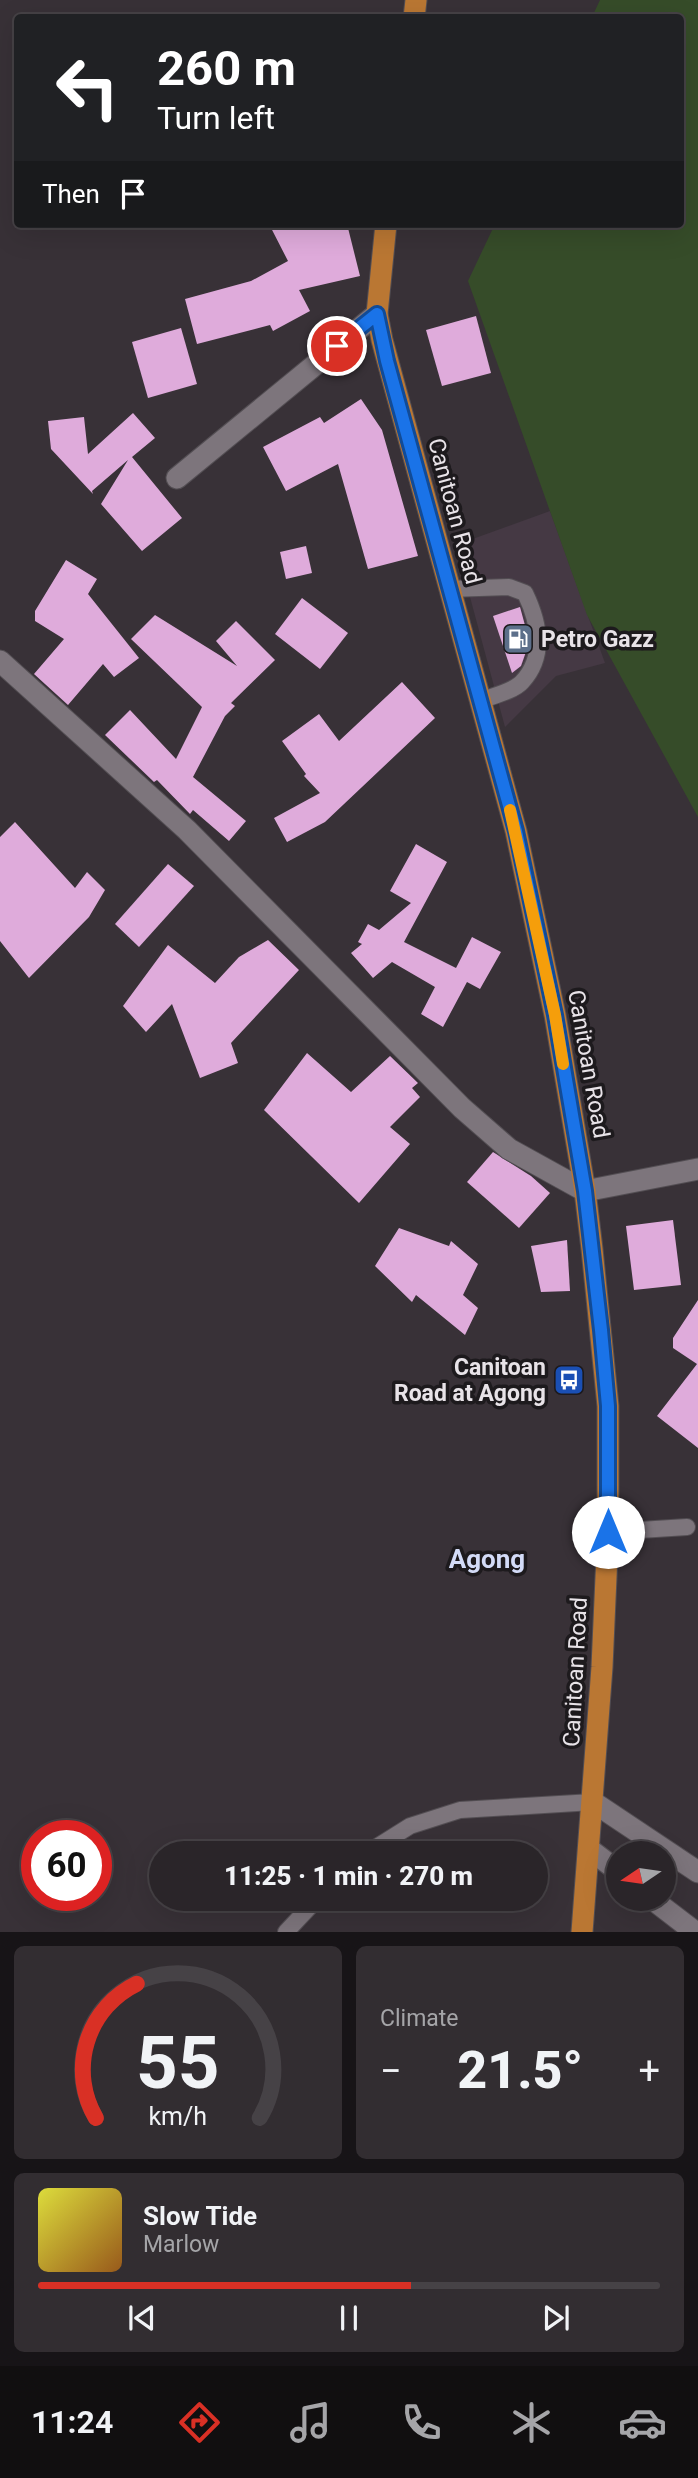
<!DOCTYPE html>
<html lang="en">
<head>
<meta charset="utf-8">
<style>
  :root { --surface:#2a2529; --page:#322d31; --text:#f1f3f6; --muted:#a5a5a8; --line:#464246; --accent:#d93025 }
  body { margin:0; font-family:Roboto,sans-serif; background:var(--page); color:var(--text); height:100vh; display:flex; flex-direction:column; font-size:26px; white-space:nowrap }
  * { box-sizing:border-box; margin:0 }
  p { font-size:23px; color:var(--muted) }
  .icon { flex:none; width:38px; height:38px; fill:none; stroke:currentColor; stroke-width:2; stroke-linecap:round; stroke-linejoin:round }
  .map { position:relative; height:1932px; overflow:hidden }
  .panel { display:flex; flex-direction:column; gap:14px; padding:14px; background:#171417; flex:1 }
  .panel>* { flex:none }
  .banner { position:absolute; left:14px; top:14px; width:670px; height:214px; border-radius:7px; box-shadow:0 7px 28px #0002,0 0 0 2px var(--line); background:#202124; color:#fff; overflow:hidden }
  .needle { width:46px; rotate:257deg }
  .tools { position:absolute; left:606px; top:1841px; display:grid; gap:14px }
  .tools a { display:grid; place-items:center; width:70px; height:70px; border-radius:50%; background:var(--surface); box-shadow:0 7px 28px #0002,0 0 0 2px var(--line); font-size:35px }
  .speed { position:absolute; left:21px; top:1820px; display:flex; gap:14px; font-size:35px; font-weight:700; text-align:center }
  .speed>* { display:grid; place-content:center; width:91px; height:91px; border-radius:50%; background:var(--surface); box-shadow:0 7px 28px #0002,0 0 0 2px var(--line); line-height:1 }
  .speed .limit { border:10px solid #d22; background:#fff; color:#111 }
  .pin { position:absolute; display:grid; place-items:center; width:60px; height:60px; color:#fff; margin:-30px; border:4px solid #fff; border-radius:50%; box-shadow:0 2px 7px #0007 }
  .me { position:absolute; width:77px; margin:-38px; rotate:0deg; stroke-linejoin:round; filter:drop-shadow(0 0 5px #0008) }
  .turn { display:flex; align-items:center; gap:24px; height:147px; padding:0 28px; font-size:32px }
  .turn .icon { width:91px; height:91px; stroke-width:2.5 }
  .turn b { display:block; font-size:49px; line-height:60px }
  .then { display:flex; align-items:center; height:66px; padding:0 28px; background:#0003; gap:14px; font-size:26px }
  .big { font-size:52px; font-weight:800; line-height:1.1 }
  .panel .widget { flex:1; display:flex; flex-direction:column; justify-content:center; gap:10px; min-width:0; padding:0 24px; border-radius:10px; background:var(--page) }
  .panel .dial { align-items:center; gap:0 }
  .dial svg { height:182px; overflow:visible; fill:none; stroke:var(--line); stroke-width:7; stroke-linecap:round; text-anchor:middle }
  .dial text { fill:var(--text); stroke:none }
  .song { display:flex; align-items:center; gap:21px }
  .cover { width:84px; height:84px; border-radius:10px; background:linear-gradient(135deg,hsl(60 70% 55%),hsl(30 70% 35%)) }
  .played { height:7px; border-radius:4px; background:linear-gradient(90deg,var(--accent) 60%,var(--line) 60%) }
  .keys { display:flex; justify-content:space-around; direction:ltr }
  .heat { display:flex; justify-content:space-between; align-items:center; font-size:38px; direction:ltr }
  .panel .tiles { flex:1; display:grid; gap:14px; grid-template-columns:1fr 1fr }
  .widget:last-child { grid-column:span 2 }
  .trip { position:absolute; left:149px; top:1841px; width:399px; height:70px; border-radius:35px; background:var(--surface); box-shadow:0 7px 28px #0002,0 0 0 2px var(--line); font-weight:800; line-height:70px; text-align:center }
  .tab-bar { display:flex; height:112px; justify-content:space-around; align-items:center; background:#110f10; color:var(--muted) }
  .tab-bar .icon { width:49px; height:49px }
  .tab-bar .active { color:var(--accent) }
  .tab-bar b { font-size:32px; color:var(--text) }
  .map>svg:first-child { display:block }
  .built { fill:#453944 }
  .green { fill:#364c29 }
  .building { fill:#dfabdb }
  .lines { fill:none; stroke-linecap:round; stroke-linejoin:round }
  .service-casing { stroke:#534e53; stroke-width:18 }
  .minor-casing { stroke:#534e53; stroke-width:23 }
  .primary-casing { stroke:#534e53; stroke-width:23 }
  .service { stroke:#7d757c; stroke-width:16 }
  .minor { stroke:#7d757c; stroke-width:21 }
  .primary { stroke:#ba7733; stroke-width:21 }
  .route-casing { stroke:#114b97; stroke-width:18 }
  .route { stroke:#1a73e8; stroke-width:12 }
  .slow { stroke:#f59e0b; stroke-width:12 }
  .labels { text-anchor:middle; stroke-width:7; stroke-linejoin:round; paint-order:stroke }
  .street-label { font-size:23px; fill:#e8e3e8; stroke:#1d1a1d }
  .poi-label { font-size:23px; font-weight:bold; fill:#e8e3e8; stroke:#1d1a1d; text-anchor:start }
  .quarter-label { font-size:26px; font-weight:bold; fill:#d3dbf7; stroke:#1d1a1d }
</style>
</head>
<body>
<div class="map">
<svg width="698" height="1932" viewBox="0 0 698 1932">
  <rect width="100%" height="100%" fill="#383137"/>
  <polygon class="built" points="550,511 605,663 556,676 505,727 456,545"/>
  <polygon class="green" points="600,0 698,0 698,817 587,615 468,281 495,224 681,224 681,18 592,17"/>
  <g class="building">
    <polygon points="269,224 347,224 360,276 299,290 310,311 273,331 270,325 197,344 185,299 251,281 288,261"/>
    <polygon points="476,316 491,373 442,386 426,330"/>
    <polygon points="181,328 197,384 148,398 132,342"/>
    <polygon points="361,399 382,430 418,556 368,569 338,464 286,491 263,447 320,417 324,423"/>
    <polygon points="133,413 155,438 132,457 182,518 142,551 101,504 128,460 92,491 93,494 51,449 48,421 84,417 88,454"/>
    <polygon points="306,546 312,573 286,579 280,552"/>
    <polygon points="66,560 97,579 88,594 139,658 114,677 103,664 68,705 34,674 64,639 35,621 35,611"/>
    <polygon points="302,598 348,633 320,669 275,634"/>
    <polygon points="520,607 526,629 527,649 521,666 512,673 493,616"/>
    <polygon points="155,615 237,666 216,641 236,621 275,660 231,703 235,706 225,716 193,777 246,821 229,841 193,810 190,814 157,780 154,782 105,735 130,710 176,759 202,707 131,639"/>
    <polygon points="402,682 435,718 325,822 287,842 274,818 320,793 304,776 306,774 282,741 319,714 339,741"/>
    <polygon points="15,822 75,888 87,872 105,890 89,917 29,978 0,941 0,837"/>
    <polygon points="416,844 447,862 404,942 456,968 472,937 501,952 480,989 467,982 443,1027 421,1014 435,987 392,962 373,978 351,953 362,944 358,942 368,924 379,930 411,903 390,891"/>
    <polygon points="168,864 194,886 139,947 115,924"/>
    <polygon points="268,940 299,970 231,1043 238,1063 200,1078 172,1004 146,1032 123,1006 168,945 215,983 239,957"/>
    <polygon points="307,1053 351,1092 390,1056 418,1083 412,1088 420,1097 390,1127 410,1144 359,1203 264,1110"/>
    <polygon points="493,1152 531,1176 550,1193 519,1228 467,1182"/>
    <polygon points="673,1220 681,1285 634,1290 626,1226"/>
    <polygon points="399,1228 449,1246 451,1241 478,1264 463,1295 478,1308 465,1335 416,1295 412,1302 375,1266"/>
    <polygon points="567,1240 570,1291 541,1292 531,1246"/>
    <polygon points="698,1300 698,1448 657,1416 697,1364 673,1348 673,1338"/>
  </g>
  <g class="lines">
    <g class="service-casing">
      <g id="service">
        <path d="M449,589L509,587L525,593C539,622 546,656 522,682C514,691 493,696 482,700"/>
        <polyline points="608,1532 687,1527"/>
        <polyline points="367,1853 410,1826 460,1810 593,1802"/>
        <polyline points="286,1932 317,1899"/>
      </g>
    </g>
    <g class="minor-casing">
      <g id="minor">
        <polyline points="177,478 377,314"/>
        <polyline points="0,661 187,830 462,1108 509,1149 585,1191 698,1169"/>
        <polyline points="593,1802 698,1872"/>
        <polyline points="589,1849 618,1871"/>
        <polyline points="652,1899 695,1932"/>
      </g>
    </g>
    <g class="primary-casing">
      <g id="primary">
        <polyline points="414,18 416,0"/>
        <polyline points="386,224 377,314 382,340 516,831 555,1015 585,1191 592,1249 608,1406 608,1532 602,1667 582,1932"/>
      </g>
    </g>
    <use href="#service" class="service"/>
    <use href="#minor" class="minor"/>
    <use href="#primary" class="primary"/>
  </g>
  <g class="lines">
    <g class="route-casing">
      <polyline id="route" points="337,346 377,314 387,361 516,831 555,1015 585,1191 601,1330 608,1406 608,1532"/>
    </g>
    <use href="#route" class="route"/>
    <polyline class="slow" points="510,810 555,1015 563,1064"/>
  </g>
  <defs>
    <g id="fuel-square" transform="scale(1.575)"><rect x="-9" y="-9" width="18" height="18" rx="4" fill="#5c6f8a" stroke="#1d1a1d"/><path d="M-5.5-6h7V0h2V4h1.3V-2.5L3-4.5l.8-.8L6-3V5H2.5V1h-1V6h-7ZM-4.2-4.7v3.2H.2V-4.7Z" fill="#fff"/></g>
    <g id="bus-square" transform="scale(1.575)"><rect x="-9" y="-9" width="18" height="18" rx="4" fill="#1a4fb4" stroke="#1d1a1d"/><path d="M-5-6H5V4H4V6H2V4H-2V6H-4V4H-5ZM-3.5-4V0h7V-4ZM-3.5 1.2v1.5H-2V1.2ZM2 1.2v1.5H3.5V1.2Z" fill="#fff"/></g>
  </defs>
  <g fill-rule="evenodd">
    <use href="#fuel-square" x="518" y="639"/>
    <use href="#bus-square" x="569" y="1380"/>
  </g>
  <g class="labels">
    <g class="street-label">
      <text transform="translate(455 511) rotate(75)" y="8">Canitoan Road</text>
      <text transform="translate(589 1064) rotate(80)" y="8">Canitoan Road</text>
      <text transform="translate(575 1672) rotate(-87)" y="8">Canitoan Road</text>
    </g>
    <g class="poi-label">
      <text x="541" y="647">Petro Gazz</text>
      <text x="546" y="1375" text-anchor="end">Canitoan<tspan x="546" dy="26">Road at Agong</tspan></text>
    </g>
    <g class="quarter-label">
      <text x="487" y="1568">Agong</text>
    </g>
  </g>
</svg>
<div class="tools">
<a><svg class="needle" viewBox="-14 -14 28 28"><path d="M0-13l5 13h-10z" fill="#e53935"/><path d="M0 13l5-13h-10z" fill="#a5a5a8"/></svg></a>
</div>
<div class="speed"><div class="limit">60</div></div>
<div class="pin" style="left:337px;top:346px;background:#d93025"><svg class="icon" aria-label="arrive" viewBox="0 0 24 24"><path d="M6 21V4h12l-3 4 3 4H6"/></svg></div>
<svg class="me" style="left:608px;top:1532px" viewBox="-20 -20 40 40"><circle r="19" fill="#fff"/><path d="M0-13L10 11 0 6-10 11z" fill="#1a73e8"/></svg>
<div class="trip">11:25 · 1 min · 270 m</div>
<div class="banner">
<div class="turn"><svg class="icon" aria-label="left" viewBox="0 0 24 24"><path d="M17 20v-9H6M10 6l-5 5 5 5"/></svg><div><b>260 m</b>Turn left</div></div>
<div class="then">Then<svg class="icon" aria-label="arrive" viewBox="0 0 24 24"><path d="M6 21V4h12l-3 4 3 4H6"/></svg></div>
</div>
</div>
<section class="panel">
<div class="tiles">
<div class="widget dial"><svg viewBox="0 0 100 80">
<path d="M14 69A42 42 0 1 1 86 69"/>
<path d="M14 69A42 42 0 0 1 32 10" stroke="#d93025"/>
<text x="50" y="56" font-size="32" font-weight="700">55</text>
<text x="50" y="72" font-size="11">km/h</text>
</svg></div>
<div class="widget"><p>Climate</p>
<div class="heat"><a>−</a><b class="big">21.5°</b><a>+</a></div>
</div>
<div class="widget">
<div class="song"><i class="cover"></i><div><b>Slow Tide</b><p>Marlow</p></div></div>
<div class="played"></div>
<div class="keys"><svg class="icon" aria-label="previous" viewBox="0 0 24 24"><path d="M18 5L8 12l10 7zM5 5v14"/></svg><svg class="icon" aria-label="pause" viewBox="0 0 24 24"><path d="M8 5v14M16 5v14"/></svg><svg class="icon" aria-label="next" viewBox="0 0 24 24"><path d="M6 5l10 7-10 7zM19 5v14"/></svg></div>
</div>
</div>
</section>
<nav class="tab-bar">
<b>11:24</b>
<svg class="icon active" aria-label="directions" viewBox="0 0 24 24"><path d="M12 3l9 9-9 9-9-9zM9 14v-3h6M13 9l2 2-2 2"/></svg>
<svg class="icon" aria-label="music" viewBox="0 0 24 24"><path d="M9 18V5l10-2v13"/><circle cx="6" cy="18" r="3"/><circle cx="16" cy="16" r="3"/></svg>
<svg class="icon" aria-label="phone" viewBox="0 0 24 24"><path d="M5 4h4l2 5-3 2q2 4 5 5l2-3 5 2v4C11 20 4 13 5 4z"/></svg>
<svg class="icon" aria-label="climate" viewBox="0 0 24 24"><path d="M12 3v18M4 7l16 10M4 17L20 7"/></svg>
<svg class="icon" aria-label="car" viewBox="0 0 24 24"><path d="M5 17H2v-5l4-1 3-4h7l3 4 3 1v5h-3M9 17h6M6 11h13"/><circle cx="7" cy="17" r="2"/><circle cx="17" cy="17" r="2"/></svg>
</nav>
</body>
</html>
